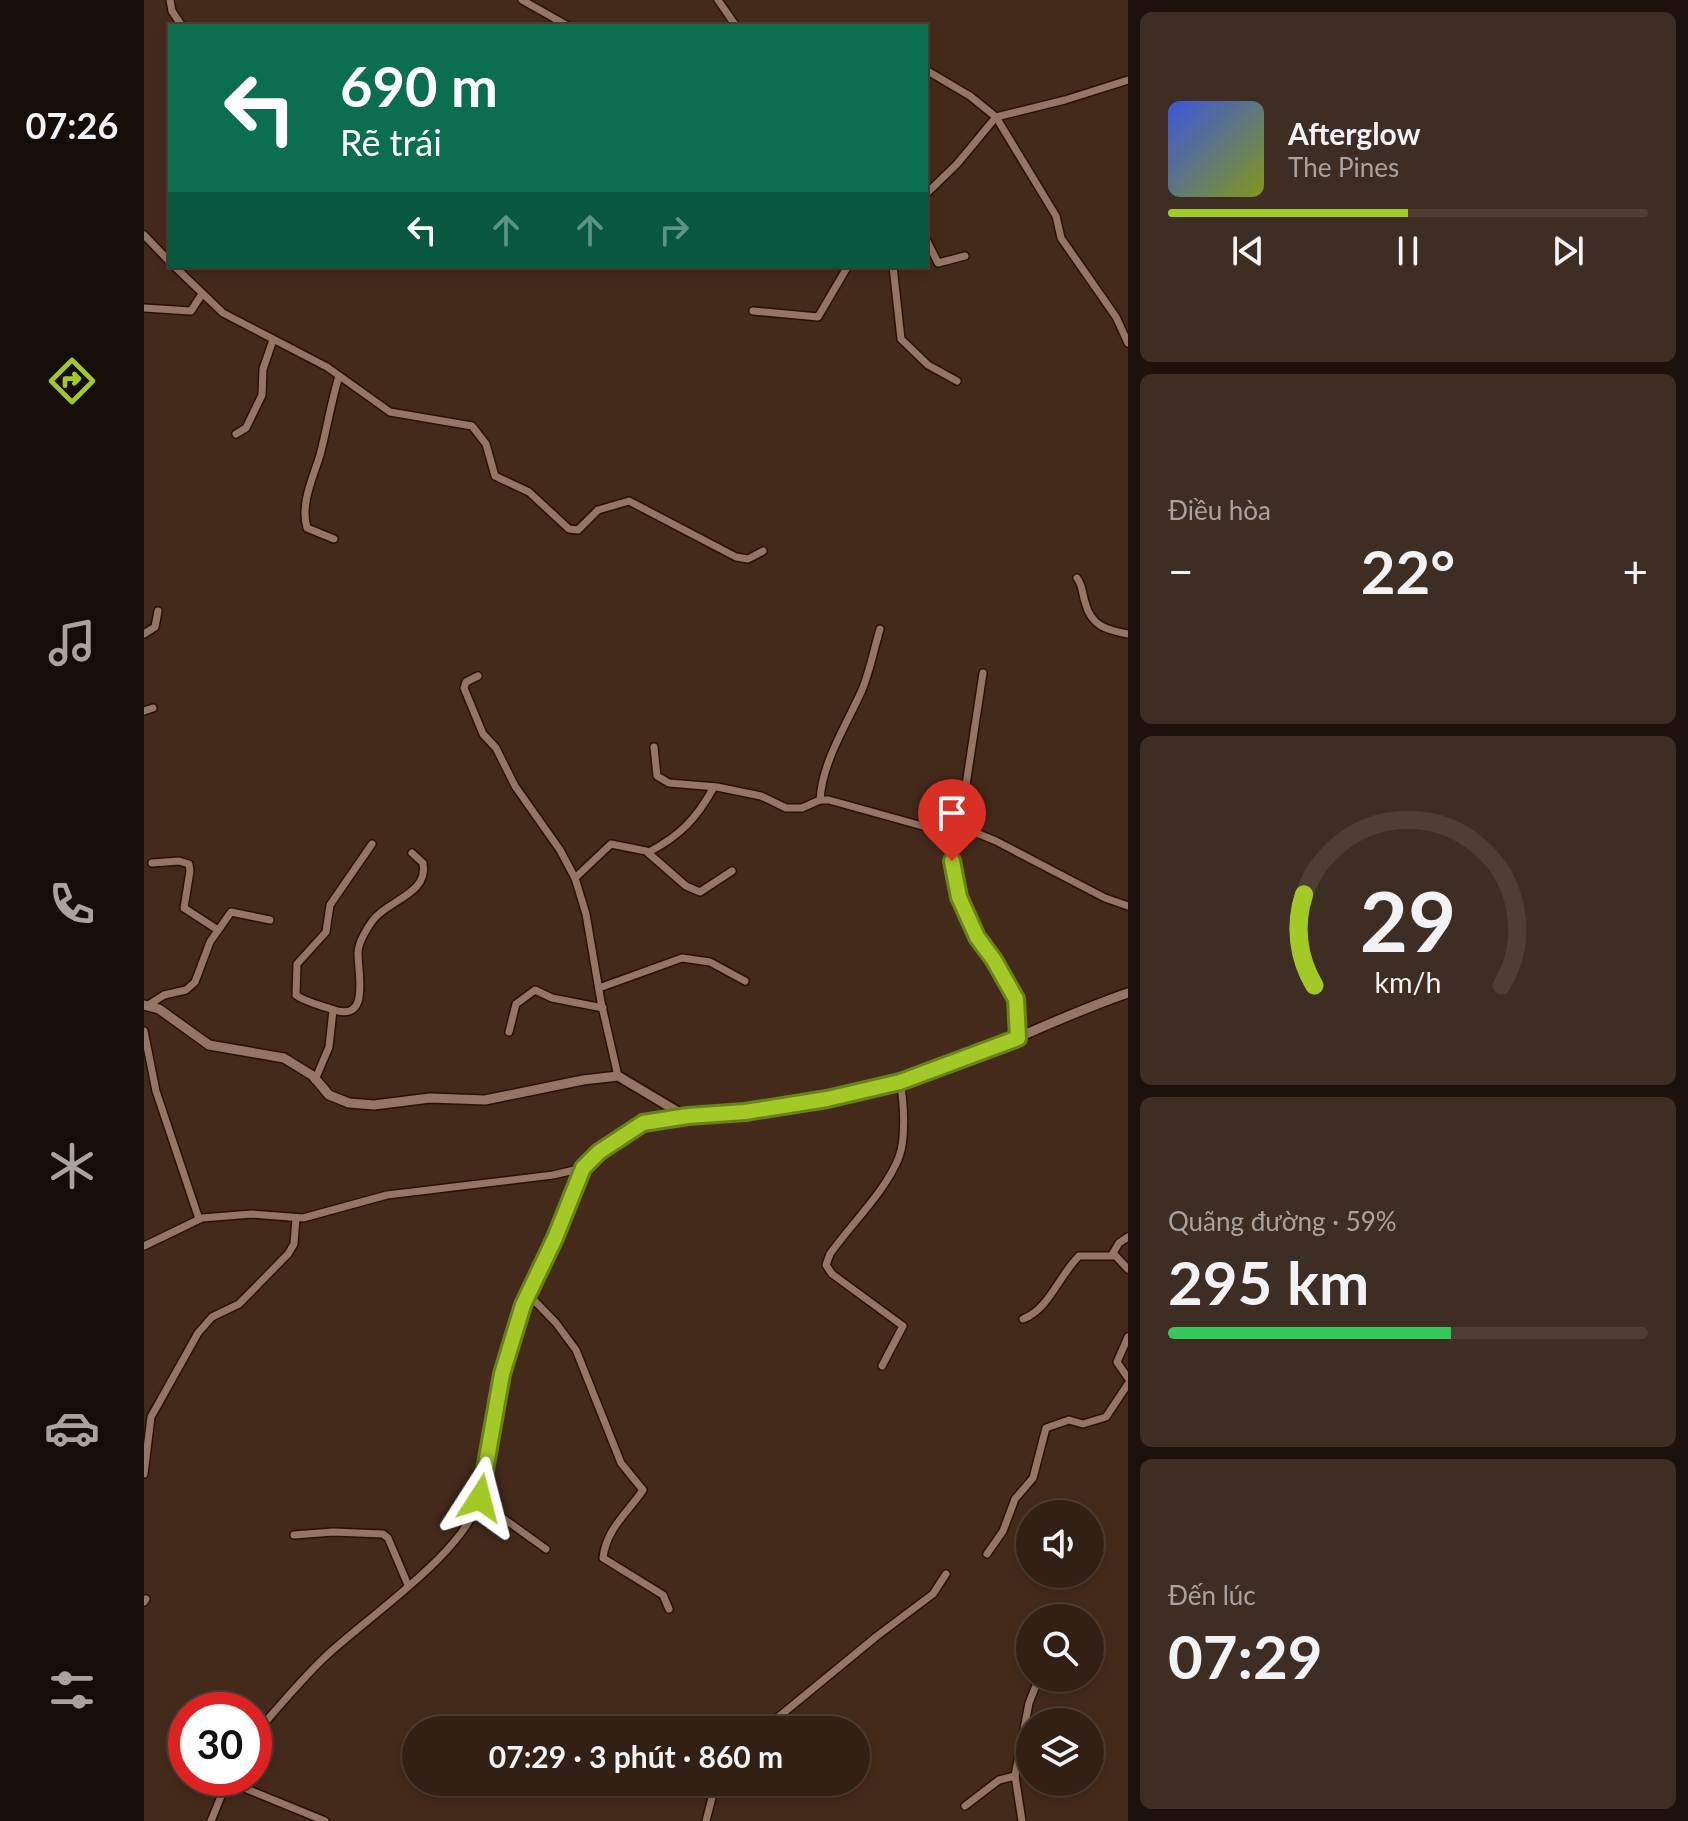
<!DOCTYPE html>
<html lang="vi">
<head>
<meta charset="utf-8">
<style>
  :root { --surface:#332014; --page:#3e2d22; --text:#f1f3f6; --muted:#a9a3a0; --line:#4e3e34; --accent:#a3c926 }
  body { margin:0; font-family:Lato,sans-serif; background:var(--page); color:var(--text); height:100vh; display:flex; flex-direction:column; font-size:30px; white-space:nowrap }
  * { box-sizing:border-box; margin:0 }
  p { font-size:26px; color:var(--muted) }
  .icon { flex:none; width:44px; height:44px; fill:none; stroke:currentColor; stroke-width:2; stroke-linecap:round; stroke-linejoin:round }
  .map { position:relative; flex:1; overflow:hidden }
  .panel { display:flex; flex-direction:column; gap:12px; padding:12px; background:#1c120b; width:560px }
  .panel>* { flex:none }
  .guide { position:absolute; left:24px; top:24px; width:760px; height:244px; border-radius:0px; box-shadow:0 4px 12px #0003,0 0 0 2px var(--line); background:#0b6e4f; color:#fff; overflow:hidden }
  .controls { position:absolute; left:872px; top:1500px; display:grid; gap:16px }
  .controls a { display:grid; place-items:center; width:88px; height:88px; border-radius:50%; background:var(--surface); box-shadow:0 4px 12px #0003,0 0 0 2px var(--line); font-size:40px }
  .speed { position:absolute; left:24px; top:1692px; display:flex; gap:16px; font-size:40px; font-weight:700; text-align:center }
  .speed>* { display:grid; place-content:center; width:104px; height:104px; border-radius:50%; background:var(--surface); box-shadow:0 4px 12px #0003,0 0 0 2px var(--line); line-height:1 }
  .speed .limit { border:12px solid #d22; background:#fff; color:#111 }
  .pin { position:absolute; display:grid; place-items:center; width:68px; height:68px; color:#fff; margin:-82px -34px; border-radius:50% 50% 50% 0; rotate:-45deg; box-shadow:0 0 8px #0007 }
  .pin .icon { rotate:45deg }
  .me { position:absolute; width:88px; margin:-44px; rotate:9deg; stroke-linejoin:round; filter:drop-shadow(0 0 6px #0008) }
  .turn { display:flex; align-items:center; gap:28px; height:168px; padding:0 40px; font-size:36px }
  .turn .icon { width:104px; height:104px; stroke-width:2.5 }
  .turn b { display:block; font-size:56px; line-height:68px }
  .lanes { display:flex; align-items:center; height:76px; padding:0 40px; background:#0003; justify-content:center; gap:40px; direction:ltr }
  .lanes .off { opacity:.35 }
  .big { font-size:60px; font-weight:700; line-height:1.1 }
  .panel .widget { flex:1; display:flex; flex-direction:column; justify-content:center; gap:12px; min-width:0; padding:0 28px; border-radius:12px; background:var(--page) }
  .panel .dial { align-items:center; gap:0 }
  .dial svg { height:208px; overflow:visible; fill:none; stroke:var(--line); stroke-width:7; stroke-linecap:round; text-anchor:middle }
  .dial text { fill:var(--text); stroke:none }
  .song { display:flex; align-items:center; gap:24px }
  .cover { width:96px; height:96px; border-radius:12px; background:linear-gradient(135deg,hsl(230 70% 55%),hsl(70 70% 35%)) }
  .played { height:8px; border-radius:4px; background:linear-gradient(90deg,var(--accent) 50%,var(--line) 50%) }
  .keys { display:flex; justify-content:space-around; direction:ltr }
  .heat { display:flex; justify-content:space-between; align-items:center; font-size:44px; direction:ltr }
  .charge { height:12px; border-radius:6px; background:linear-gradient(90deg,#34c759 59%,var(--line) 0) }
  .trip { position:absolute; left:258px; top:1716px; width:468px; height:80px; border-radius:40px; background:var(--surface); box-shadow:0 4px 12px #0003,0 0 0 2px var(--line); font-weight:700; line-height:80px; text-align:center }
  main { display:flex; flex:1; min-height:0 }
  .tab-bar { display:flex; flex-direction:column; width:144px; justify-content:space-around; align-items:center; background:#140d08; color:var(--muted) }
  .tab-bar .icon { width:56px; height:56px }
  .tab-bar .selected { color:var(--accent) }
  .tab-bar b { font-size:36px; color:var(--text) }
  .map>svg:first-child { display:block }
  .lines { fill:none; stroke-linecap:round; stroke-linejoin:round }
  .minor-casing { stroke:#2a1104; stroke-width:10 }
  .tertiary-casing { stroke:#2a1104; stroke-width:12 }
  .minor { stroke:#957665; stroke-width:7 }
  .tertiary { stroke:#957665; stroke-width:9 }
  .route-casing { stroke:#6a8319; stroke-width:20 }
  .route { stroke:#a3c926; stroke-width:14 }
</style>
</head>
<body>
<main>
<nav class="tab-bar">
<b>07:26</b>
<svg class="icon selected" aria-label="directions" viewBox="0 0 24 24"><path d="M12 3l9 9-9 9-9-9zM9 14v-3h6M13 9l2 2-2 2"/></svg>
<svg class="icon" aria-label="music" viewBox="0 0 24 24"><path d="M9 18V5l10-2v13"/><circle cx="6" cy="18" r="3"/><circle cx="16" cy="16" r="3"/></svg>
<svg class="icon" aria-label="phone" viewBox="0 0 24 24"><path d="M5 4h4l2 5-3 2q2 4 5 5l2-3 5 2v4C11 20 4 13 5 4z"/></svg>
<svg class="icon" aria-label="climate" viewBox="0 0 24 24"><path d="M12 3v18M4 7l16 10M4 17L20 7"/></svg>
<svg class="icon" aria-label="car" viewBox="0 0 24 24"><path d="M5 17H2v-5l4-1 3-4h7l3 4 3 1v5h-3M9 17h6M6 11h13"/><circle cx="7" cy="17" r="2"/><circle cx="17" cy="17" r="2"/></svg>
<svg class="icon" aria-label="filters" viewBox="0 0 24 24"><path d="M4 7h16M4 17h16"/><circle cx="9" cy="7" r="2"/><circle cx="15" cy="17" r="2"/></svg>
</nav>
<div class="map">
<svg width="984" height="1821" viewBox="0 0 984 1821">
  <rect width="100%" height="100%" fill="#442a1b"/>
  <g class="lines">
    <g class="minor-casing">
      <g id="minor">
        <polyline points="26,0 28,11 38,26"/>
        <polyline points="378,0 424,26"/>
        <polyline points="574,0 592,26"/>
        <polyline points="782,70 826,96 852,117 912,216 917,238 972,317 984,343"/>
        <polyline points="782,194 813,164 852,117 921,100 984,80"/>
        <polyline points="0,235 26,262"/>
        <polyline points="782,239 794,263 821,256"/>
        <polyline points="30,266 79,313 183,367 246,412 328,426 342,444 351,476 385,492 425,529 434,530 454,510 485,501 592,557 604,559 619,551"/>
        <polyline points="749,266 757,339 784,365 813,381"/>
        <polyline points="0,308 47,311 58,294"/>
        <polyline points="609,311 674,317 704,266"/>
        <polyline points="92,434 102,428 118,395 119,369 129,340"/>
        <path d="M190,539L163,528C156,504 169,478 176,455C183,429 187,402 195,376"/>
        <path d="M933,578C939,586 938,593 941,602C947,626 962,630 984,634"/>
        <polyline points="0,634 11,627 14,611"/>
        <polyline points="839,673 822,785 818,827 852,841 961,898 984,906"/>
        <polyline points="334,676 322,682 320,688 339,734 352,748 371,786 416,850 431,878 442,914 457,1002 474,1076"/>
        <polyline points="0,711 9,708"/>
        <polyline points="510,747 513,776 525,783 573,787 617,796 642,808 658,808 676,800 685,800 800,832 818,827"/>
        <path d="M676,800C678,762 703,724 718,690C726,671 730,649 736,629"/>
        <path d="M228,844L186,905L182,932L153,964L152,995C161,1002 176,1005 187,1009C227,1024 214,975 214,953C214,943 223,928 229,920C244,900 285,894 279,863L268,853"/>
        <path d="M505,852C537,835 552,819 570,787"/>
        <polyline points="808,861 815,897 833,937 850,960 872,999 874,1038"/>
        <polyline points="8,863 35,861 45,864 46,871 40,908 74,930"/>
        <polyline points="431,878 467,844 502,851 542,886 556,892 588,871"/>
        <polyline points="455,988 538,958 566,962 601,981"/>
        <polyline points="3,1006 20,995 42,990 51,982 66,942 87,912 126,920"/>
        <polyline points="0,1031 12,1091 55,1219"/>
        <polyline points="365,1032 372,1004 391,990 408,998 459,1008"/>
        <polyline points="171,1080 185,1047 189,1010"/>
        <polyline points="984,1237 975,1243 969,1253 984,1269"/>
        <polyline points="0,1246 58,1218 108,1214 159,1218 243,1195 409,1175 439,1168"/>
        <path d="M384,1294L412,1323L432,1350L477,1463L499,1490C485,1511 462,1529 459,1558L519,1595L525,1609"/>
        <path d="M879,1319C905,1309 914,1277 935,1256H969"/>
        <polyline points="984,1337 973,1362 984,1378"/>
        <path d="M738,1366L759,1326L688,1274L682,1265L686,1254C707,1224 742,1191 755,1157C762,1139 760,1101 756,1082"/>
        <polyline points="0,1474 7,1417 54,1333 68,1317 95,1304 144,1254 150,1244 152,1218"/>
        <polyline points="335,1501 402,1549"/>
        <polyline points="150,1535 189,1532 239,1534 244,1538 264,1585"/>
        <polyline points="843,1554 859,1531 871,1499 889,1478 902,1428 925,1420 939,1424 962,1417 984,1384"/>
        <polyline points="0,1602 2,1599"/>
        <polyline points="614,1730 632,1719 733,1636 789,1594 802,1574"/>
        <path d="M110,1735C133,1709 155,1682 180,1658C223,1617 320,1554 336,1498L362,1356L379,1305L411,1238L439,1168L455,1152L493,1125L542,1116"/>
        <polyline points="83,1781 181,1821"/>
        <polyline points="821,1806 855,1780 871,1776"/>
        <polyline points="67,1821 84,1779"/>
        <polyline points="562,1821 572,1782"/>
        <polyline points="878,1821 871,1776 885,1703 895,1678"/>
      </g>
    </g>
    <g class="tertiary-casing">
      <path id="tertiary" d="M0,1005L15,1009L65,1045L140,1058L169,1076L185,1095L205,1103L230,1105L286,1098L341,1100L439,1080L474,1076L536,1113L549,1117C618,1113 689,1101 755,1082C834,1060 907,1019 984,993"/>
    </g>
    <use href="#minor" class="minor"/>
    <use href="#tertiary" class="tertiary"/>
  </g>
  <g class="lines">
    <g class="route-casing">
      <polyline id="route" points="336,1498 358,1374 379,1305 411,1238 439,1168 455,1152 499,1123 544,1116 601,1112 683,1099 756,1082 874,1038 872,999 850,960 833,937 815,897 808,861"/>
    </g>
    <use href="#route" class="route"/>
  </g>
</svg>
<div class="controls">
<a><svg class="icon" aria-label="sound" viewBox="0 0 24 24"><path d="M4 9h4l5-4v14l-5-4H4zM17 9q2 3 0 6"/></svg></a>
<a><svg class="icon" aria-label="search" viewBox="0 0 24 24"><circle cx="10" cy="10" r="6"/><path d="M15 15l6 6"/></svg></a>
<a><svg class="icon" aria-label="layers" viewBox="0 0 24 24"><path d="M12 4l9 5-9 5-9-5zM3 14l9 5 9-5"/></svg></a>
</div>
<div class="speed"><div class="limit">30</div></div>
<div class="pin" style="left:808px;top:861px;background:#d93025"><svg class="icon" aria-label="arrive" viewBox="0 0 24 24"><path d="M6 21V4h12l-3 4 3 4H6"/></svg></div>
<svg class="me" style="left:336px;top:1498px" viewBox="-20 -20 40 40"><path d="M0-17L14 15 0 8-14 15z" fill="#a3c926" stroke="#fff" stroke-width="4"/></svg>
<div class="trip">07:29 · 3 phút · 860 m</div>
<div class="guide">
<div class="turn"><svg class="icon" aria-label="left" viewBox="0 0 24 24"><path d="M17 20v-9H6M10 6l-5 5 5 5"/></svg><div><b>690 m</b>Rẽ trái</div></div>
<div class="lanes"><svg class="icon" aria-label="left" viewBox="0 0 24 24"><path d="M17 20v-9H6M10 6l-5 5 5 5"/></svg><svg class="icon off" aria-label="ahead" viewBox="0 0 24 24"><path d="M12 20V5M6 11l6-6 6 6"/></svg><svg class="icon off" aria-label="ahead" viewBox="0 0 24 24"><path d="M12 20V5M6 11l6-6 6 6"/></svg><svg class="icon off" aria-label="right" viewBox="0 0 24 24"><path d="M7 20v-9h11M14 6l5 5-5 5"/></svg></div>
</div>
</div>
<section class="panel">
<div class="widget">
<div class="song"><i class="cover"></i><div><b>Afterglow</b><p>The Pines</p></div></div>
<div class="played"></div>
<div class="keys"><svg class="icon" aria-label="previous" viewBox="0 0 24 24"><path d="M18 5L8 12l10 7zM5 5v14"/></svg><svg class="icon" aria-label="pause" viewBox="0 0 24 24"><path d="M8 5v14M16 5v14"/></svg><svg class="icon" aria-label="next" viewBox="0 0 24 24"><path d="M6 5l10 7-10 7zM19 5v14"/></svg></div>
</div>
<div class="widget"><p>Điều hòa</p>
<div class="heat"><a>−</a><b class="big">22°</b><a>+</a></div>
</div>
<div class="widget dial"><svg viewBox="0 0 100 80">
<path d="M14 69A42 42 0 1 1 86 69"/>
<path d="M14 69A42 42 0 0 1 10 34" stroke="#a3c926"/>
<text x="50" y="56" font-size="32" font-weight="700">29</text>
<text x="50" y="72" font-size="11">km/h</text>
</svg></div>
<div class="widget"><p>Quãng đường · 59%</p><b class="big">295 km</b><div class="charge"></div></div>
<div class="widget"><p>Đến lúc</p><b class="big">07:29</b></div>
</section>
</main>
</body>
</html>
